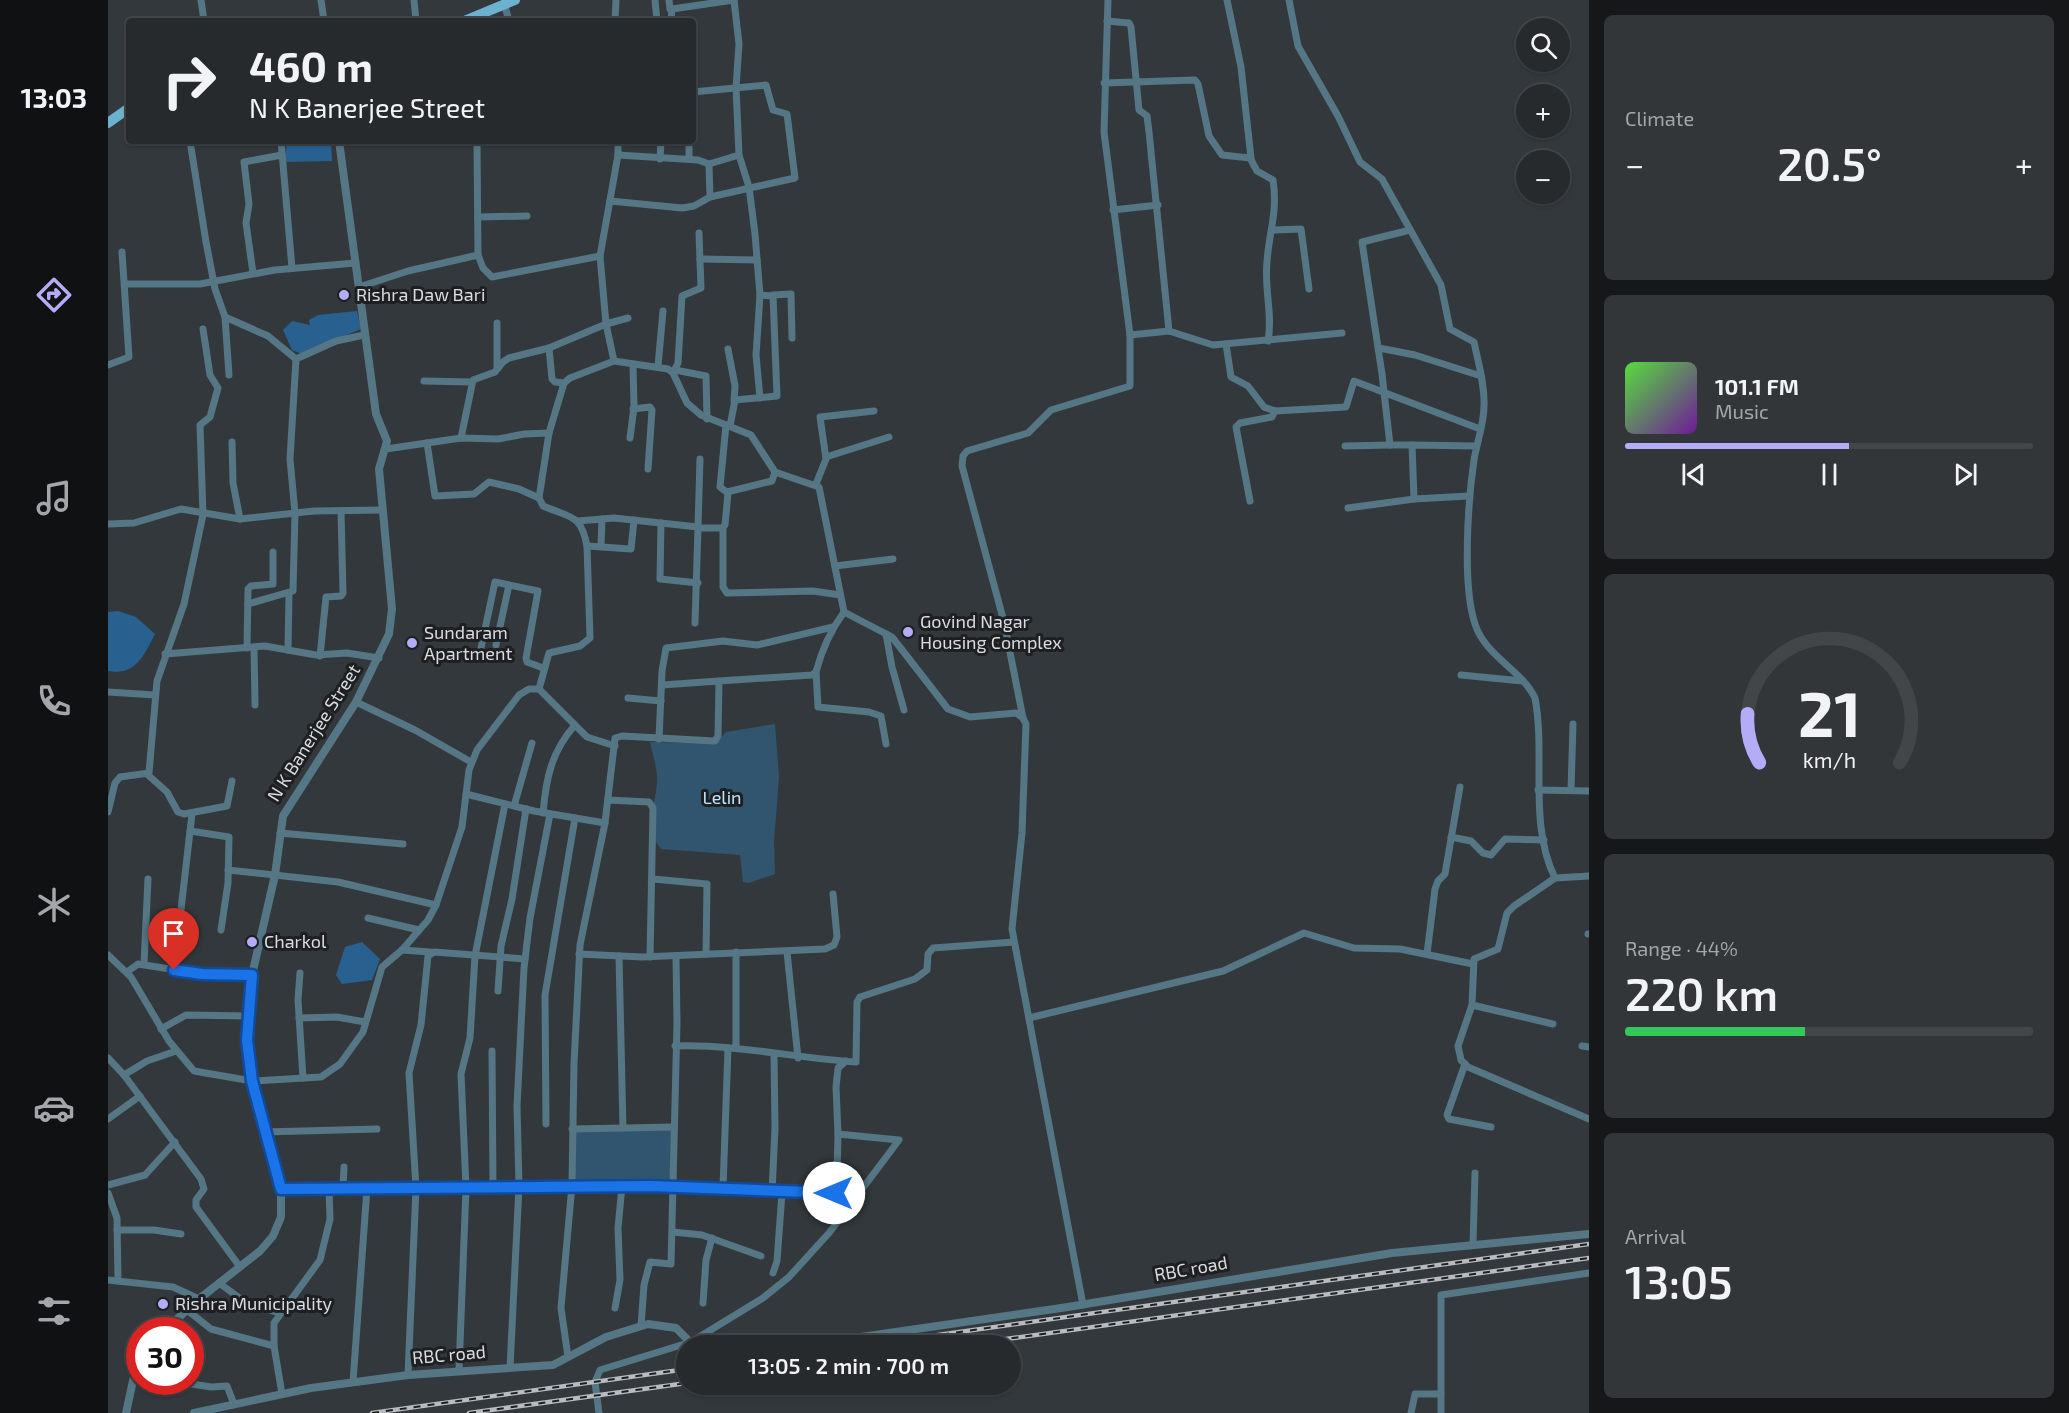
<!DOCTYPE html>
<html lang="en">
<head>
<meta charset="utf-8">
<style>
  :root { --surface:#262a2d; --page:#323639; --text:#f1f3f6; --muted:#a4a7aa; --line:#424649; --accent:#b5acf8 }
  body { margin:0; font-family:"Exo 2",sans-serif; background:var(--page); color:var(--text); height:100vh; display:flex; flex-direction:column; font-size:22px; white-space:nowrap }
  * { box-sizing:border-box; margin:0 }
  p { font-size:20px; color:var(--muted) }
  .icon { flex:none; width:33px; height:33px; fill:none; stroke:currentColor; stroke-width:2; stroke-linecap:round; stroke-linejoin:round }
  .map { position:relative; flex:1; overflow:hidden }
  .sheet { display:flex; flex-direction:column; gap:15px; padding:15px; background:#151719; width:480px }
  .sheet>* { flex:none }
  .hud { position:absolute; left:18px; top:18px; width:570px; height:126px; border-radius:6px; box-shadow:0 2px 4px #0004,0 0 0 2px var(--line); background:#262a2d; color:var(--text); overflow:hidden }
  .buttons { position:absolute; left:1408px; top:18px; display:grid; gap:12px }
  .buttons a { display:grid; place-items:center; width:54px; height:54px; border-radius:50%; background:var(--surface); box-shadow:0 2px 4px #0004,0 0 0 2px var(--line); font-size:30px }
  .speed { position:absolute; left:18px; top:1317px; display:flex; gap:12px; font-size:30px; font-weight:700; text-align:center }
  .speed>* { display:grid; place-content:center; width:78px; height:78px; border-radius:50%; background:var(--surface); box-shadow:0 2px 4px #0004,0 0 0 2px var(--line); line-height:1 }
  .speed .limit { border:9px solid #d22; background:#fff; color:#111 }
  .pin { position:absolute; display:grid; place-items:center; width:51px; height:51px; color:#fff; margin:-62px -26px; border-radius:50% 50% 50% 0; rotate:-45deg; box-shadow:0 0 6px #0007 }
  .pin .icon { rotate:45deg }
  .me { position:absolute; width:66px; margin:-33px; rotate:270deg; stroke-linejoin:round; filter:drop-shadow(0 0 4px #0008) }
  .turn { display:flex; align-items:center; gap:21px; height:126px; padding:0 24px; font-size:27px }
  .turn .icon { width:78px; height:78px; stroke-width:2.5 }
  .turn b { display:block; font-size:42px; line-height:51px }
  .big { font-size:45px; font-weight:600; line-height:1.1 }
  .sheet .widget { flex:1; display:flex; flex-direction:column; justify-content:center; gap:9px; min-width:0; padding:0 21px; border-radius:9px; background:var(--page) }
  .sheet .dial { align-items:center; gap:0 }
  .dial svg { height:156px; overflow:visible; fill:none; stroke:var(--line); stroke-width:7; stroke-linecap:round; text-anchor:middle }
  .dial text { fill:var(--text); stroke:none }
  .song { display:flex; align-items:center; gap:18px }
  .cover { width:72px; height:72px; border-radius:9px; background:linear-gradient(135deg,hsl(110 70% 55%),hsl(280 70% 35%)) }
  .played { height:6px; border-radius:3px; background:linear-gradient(90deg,var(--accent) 55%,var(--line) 55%) }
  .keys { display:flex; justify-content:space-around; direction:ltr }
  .heat { display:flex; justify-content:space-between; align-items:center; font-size:33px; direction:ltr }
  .charge { height:9px; border-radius:4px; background:linear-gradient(90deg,#34c759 44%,var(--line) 0) }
  .trip { position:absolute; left:568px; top:1335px; width:345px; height:60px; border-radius:30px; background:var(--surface); box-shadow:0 2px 4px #0004,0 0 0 2px var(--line); font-weight:600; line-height:60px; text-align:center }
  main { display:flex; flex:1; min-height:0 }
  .tab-bar { display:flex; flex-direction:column; width:108px; justify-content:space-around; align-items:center; background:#0f1112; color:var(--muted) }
  .tab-bar .icon { width:42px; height:42px }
  .tab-bar .on { color:var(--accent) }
  .tab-bar b { font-size:27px; color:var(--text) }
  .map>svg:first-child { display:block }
  .park { fill:#31556e }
  .water { fill:#286190 }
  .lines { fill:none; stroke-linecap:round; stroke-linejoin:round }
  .minor { stroke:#557684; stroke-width:7 }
  .tertiary { stroke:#557684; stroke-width:8 }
  .primary { stroke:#6cb2cf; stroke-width:10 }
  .rail-casing { stroke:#b8bbbf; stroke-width:4.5 }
  .rail { stroke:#1d1f21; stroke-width:2; stroke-dasharray:7; stroke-linecap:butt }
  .route-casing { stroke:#114b97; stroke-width:15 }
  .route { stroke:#1a73e8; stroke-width:10 }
  .poi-dot { fill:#b5acf8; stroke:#1d1f21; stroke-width:2 }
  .labels { text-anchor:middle; stroke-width:6; stroke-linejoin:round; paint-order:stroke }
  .poi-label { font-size:18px; fill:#dadde0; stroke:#1d1f21; text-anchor:start }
  .street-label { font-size:18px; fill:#dadde0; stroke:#1d1f21 }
  .park-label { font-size:18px; fill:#c2e4fe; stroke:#1d1f21 }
</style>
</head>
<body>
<main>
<nav class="tab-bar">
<b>13:03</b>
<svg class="icon on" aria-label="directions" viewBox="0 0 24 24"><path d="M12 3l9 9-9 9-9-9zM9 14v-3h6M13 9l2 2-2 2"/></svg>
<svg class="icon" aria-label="music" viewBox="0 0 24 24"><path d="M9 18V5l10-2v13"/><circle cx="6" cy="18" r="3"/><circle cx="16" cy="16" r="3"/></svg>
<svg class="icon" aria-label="phone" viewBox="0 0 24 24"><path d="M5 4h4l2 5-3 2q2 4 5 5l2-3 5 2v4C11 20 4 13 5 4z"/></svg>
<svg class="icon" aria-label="climate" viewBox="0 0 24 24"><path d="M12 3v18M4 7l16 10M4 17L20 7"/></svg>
<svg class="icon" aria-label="car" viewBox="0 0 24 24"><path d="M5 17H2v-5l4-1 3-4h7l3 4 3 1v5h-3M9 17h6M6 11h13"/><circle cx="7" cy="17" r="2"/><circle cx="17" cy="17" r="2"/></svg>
<svg class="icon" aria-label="filters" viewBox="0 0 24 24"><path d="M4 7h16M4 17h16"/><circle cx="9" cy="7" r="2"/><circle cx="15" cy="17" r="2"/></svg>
</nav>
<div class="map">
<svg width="1481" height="1413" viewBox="0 0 1481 1413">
  <rect width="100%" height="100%" fill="#33383c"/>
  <g class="park">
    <path d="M667,724L671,777L666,842L667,874L641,883L635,882L632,855L553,849C532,824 551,801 549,775C548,764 544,753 542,742L607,743L618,732Z"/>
    <polygon points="566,1127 565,1186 464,1185 464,1129"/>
  </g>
  <g class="water">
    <polygon points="179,141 223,141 224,161 177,162"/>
    <polygon points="249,311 253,329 194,354 184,350 175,330 184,321 202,325 201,320 210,315"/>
    <path d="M10,611L28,617L47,634C36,655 28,676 0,671V612Z"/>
    <polygon points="254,942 272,959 264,980 234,984 228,975 237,947"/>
  </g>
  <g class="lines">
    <g class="minor">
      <polyline points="93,0 96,21"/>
      <polyline points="213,0 216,21"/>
      <polyline points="306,0 308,21"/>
      <polyline points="547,0 549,21"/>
      <polyline points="561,0 562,9"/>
      <polyline points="1000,0 996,132 1022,335 1061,331 1105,345 1234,333"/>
      <polyline points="1119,0 1133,67 1143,158"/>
      <path d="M1181,0L1190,46L1230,116L1252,162L1274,179L1333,285L1342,329L1366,342C1370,362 1377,385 1376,406C1376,424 1369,442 1366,460C1360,501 1354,585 1367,624C1377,656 1414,670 1427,698C1438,757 1420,823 1447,878"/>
      <polyline points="396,3 401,21"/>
      <polyline points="507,21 508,0"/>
      <polyline points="563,21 564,9 626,0"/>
      <polyline points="999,21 1021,23 1023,27 1031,110 1039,116 1041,132 1061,331"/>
      <path d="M996,83L1087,80L1090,84L1101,136L1114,155L1142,158L1149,171L1165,180C1170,213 1161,231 1159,262C1156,289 1165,314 1160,341"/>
      <polyline points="585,92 658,85 665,110 679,114 687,178 602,197"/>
      <polyline points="82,141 98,242 107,289 117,317 160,336 188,359 228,341 256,335"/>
      <polyline points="173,141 184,268"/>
      <polyline points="489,141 510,141"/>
      <polyline points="510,141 510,155 492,256 498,324 506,361 560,369 565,373 579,403 593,415 643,435 667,472 711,487 736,612 784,637 840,709 862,717 908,713 915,718 918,724 914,833 904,929 975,1305"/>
      <polyline points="581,141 581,159"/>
      <polyline points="510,155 590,160 601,164"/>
      <polyline points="631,155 641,187 647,234 652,295 648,355 652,398"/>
      <polyline points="552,159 553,141"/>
      <polyline points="502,201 574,208 586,206 602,197 601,164 631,155 628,88 631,44 626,0"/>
      <polyline points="1005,210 1050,205"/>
      <polyline points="370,217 419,216"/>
      <polyline points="1165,230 1193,229 1201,289"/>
      <polyline points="1302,230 1254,242 1274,374 1282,445 1304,445"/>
      <polyline points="370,255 375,268 384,277 492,256"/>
      <polyline points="592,259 649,260"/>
      <polyline points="145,273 138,223 141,204 136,162 174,155"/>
      <polyline points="18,284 92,284 167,270 247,263"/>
      <polyline points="251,287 300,271 370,255 369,141"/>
      <polyline points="665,295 683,294 684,338"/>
      <polyline points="117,317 121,375"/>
      <polyline points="389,323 389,368"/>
      <polyline points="1118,344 1123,377 1140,386 1156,407 1167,411 1238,407 1246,381 1372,429"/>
      <polyline points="441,348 444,379 447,382 456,383"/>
      <polyline points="1271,348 1307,355 1373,376"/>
      <polyline points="620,349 627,386 626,401"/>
      <path d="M506,361L462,378L456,383L441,433L431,498L435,506C463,518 473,514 479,546L523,549L526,520"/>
      <polyline points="0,365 21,357 14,252"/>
      <polyline points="550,366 555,311"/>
      <polyline points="567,370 598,376 599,419"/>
      <polyline points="565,373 570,363 574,296 593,288 591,233"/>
      <polyline points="316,381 363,382"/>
      <polyline points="525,409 542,407 544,410 540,469"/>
      <polyline points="622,426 627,400 669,396 665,296 652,295"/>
      <polyline points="353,438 365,380 387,372 395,362 401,358 441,348 498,324 520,318"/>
      <polyline points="522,438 526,407 525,364"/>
      <polyline points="124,442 125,483 132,519"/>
      <polyline points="319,443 327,496 366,494 381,482 411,489 431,498"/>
      <polyline points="1237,446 1282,445"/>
      <polyline points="278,449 353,438 390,439 416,434 441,433"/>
      <polyline points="718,457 781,437"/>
      <polyline points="708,484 718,459 712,417 766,411"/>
      <polyline points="619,492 664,481 667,472"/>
      <polyline points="1306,499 1361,496"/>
      <polyline points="1142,501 1128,427 1132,423 1164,417 1167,411"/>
      <polyline points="1240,508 1306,499 1304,445 1368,446"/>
      <polyline points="470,521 506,518 590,527 587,623"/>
      <polyline points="553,523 552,579 590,583"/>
      <polyline points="0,524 26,523 73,509 132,519 206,511 274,510"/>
      <polyline points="590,527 592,459"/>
      <polyline points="591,528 614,528 617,525 620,493 612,487 618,425"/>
      <polyline points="615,528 615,587 619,593 705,591 732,595"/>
      <polyline points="493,546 494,519"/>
      <polyline points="727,566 785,559"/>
      <polyline points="140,604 185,591 187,513 182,459 188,359"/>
      <polyline points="778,634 784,667 796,710"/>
      <polyline points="388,645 401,585"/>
      <polyline points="146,647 147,705"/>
      <polyline points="139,648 140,589 143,586 165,584 165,552"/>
      <polyline points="373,648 387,582 430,591 418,658 419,662 435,668"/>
      <polyline points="180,650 181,593"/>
      <polyline points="57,654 157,646 208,655 239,653 271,658"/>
      <polyline points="212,656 218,597 233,596 235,593 233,511"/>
      <polyline points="708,672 710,707 761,712 773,716 778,744"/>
      <polyline points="1353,675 1414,681"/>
      <polyline points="554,685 611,681"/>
      <polyline points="431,689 441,653 472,646 482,638 479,546"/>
      <polyline points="0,692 47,695"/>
      <polyline points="520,698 553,701"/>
      <polyline points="248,702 307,730 363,762"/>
      <polyline points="915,718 896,622 854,466 855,456 859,451 920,433 943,410 1022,386 1022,335"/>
      <polyline points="551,739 554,671 558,648 615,641 649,645 725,627"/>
      <polyline points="40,775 59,792 70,812 76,814 119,806 124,781"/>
      <polyline points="1430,790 1481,791"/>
      <polyline points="1463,790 1465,724"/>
      <polyline points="358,794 426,811 497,823"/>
      <polyline points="500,800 541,802 545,808 542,957"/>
      <polyline points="406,806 424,743"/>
      <polyline points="0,812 7,783 12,777 41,773 49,681 76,604 95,515 92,425 102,417 110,388 102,375 95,329"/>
      <path d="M435,813C438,779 443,752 467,725"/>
      <polyline points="82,831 121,837 120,883 113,930"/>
      <polyline points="172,833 295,844"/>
      <polyline points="1343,837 1363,841 1375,853 1383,855 1397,839 1436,840"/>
      <polyline points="120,870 230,882 328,905"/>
      <polyline points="1481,876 1447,878 1406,906 1399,913 1390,949 1366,959 1364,1005 1350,1046 1353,1060 1360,1067 1481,1119"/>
      <polyline points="545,879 599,884 598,954"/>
      <polyline points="260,918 311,930"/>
      <polyline points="1480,934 1481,934"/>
      <polyline points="294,950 322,952"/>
      <polyline points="628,952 628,1048"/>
      <polyline points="679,952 690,1058"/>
      <polyline points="471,954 534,957 717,949 726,945 729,937 725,894"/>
      <polyline points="1319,954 1327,889 1330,881 1337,874 1352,787"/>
      <polyline points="0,955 23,977 61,1041 86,1071 144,1081 213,1077 232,1064 255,1032 274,967 294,950 320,920 328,905 354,827 361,770 369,750 411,695 421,689 431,689 479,737 507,746"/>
      <polyline points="511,956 515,1128"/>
      <polyline points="36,964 40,879"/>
      <polyline points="66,970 84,814"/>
      <polyline points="19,972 30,964 94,974 144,975"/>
      <polyline points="192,973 190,1000 195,1078"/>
      <polyline points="390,991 393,946 404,899 418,809"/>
      <polyline points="1364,1005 1445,1024"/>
      <polyline points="191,1018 229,1017 257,1022"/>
      <polyline points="921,1018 1115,971 1196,933 1246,948 1292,949 1365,964"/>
      <polyline points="53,1029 78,1015 141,1016"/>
      <path d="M567,1046C628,1044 687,1058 748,1062L749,1002L752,997L807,979L819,970L820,954L825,948L906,942"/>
      <polyline points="1474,1046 1481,1047"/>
      <polyline points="384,1051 385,1187"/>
      <polyline points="0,1058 16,1075 39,1061 68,1051"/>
      <polyline points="1357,1064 1339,1115 1341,1119 1383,1127"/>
      <polyline points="16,1075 93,1179 96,1189 88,1200 88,1207 132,1267"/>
      <polyline points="0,1119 32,1096"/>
      <polyline points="438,1124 437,995 467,818"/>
      <polyline points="464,1129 566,1127"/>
      <polyline points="156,1132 269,1129"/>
      <polyline points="730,1134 728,1087 730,1068 738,1061"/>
      <polyline points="0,1185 37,1175 67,1142"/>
      <polyline points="235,1188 236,1167"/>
      <polyline points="615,1188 620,1048"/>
      <polyline points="173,1189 543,1186 726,1193 729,1176 730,1134 791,1140 721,1233 681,1277 655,1298 583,1342 492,1370 487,1382 491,1413"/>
      <polyline points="664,1192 667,1128 666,1054"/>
      <polyline points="0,1193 9,1218 10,1281"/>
      <polyline points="9,1230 46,1230 73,1234"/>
      <polyline points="565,1232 594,1235 653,1256"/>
      <polyline points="1365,1245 1367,1173"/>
      <polyline points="665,1273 669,1261 674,1193"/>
      <polyline points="0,1280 65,1287 91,1299"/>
      <polyline points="111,1283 137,1302 171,1313"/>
      <polyline points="595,1303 598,1260 604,1238"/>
      <polyline points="507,1308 512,1280 510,1228 514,1186"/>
      <polyline points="79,1310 103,1329 166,1346"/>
      <polyline points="533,1326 536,1285 542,1262 563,1264 569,1023 568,956"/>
      <path d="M460,1357L453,1308L464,1185L466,1064L472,945L497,823L507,738L514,736L607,741L610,736L611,681L704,675L708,672C714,649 722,631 736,612"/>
      <polyline points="402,1368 411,1186 409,1106 416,968 422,918 442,814"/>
      <polyline points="351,1370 358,1188 353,1074 362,1038 367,956 397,804"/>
      <polyline points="300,1375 308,1188 301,1073 313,1025 320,956 326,952 417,959"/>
      <polyline points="71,1382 103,1387 119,1386 126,1404"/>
      <polyline points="245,1382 259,1188"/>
      <polyline points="174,1394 166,1346 166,1323 212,1260 222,1219 221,1188"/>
      <polyline points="1303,1413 1307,1394 1333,1394"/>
      <polyline points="1333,1413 1333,1295 1481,1273"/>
    </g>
    <g class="tertiary">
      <polyline points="57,1330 91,1299 152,1251 165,1236 173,1217 173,1189 144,1081 139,1039 144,975 167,875 175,816 248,702 281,634 284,609 271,469 279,441 268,414 231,141"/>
      <polyline points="691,1346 960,1307 1284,1253 1481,1234"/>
      <polyline points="18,1413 26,1376 32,1363"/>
      <polyline points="86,1413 203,1388 300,1375 445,1365 498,1337 540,1324 568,1328 586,1346"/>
    </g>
    <g class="primary">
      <polyline points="356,21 407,0"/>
      <polyline points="0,123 21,108"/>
    </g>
    <g class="rail-casing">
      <g id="rail">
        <polyline points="751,1346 1481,1244"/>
        <polyline points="848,1346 1481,1258"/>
        <polyline points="264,1413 579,1369"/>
        <polyline points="361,1413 579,1383"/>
      </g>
    </g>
    <use href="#rail" class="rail"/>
  </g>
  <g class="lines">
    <g class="route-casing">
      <polyline id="route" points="66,970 94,974 144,975 139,1040 144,1081 173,1189 543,1186 726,1193"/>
    </g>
    <use href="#route" class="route"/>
  </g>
  <g class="poi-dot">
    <circle cx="236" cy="295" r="6"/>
    <circle cx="800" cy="632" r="6"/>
    <circle cx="304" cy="643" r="6"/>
    <circle cx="144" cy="942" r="6"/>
    <circle cx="55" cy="1304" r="6"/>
  </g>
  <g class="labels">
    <g class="poi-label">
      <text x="248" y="301">Rishra Daw Bari</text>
      <text x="812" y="628">Govind Nagar<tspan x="812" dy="21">Housing Complex</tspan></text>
      <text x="316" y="639">Sundaram<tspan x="316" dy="21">Apartment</tspan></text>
      <text x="156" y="948">Charkol</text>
      <text x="67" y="1310">Rishra Municipality</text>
    </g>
    <g class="street-label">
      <text transform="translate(206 733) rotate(-58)" y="6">N K Banerjee Street</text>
      <text transform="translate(1083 1269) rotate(-10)" y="6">RBC road</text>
      <text transform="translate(341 1355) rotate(-5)" y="6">RBC road</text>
    </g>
    <g class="park-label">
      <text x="614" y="804">Lelin</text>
    </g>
  </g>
</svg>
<div class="buttons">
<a><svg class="icon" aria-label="search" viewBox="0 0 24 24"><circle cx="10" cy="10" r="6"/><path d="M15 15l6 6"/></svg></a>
<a>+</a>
<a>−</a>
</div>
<div class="speed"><div class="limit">30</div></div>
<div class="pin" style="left:66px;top:970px;background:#d93025"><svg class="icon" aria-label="arrive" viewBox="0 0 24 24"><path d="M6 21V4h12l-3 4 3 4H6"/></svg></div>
<svg class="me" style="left:726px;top:1193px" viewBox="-20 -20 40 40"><circle r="19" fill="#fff"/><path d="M0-13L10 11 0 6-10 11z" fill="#1a73e8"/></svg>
<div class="trip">13:05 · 2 min · 700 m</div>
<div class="hud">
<div class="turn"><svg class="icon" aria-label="right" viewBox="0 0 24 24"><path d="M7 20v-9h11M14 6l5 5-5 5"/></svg><div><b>460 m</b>N K Banerjee Street</div></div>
</div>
</div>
<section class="sheet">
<div class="widget"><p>Climate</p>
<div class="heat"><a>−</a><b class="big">20.5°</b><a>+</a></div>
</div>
<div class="widget">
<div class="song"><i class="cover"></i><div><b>101.1 FM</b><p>Music</p></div></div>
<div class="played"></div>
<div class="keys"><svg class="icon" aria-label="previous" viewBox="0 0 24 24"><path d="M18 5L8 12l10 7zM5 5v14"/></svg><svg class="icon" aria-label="pause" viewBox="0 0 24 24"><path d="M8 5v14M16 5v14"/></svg><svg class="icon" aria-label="next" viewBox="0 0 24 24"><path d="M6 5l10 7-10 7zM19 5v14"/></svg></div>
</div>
<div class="widget dial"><svg viewBox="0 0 100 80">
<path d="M14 69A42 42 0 1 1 86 69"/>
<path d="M14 69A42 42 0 0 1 8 44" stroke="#b5acf8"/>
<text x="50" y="56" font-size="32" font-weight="700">21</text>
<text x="50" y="72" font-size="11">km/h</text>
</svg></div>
<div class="widget"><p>Range · 44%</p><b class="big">220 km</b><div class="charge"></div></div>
<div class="widget"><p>Arrival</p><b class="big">13:05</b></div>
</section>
</main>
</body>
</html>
